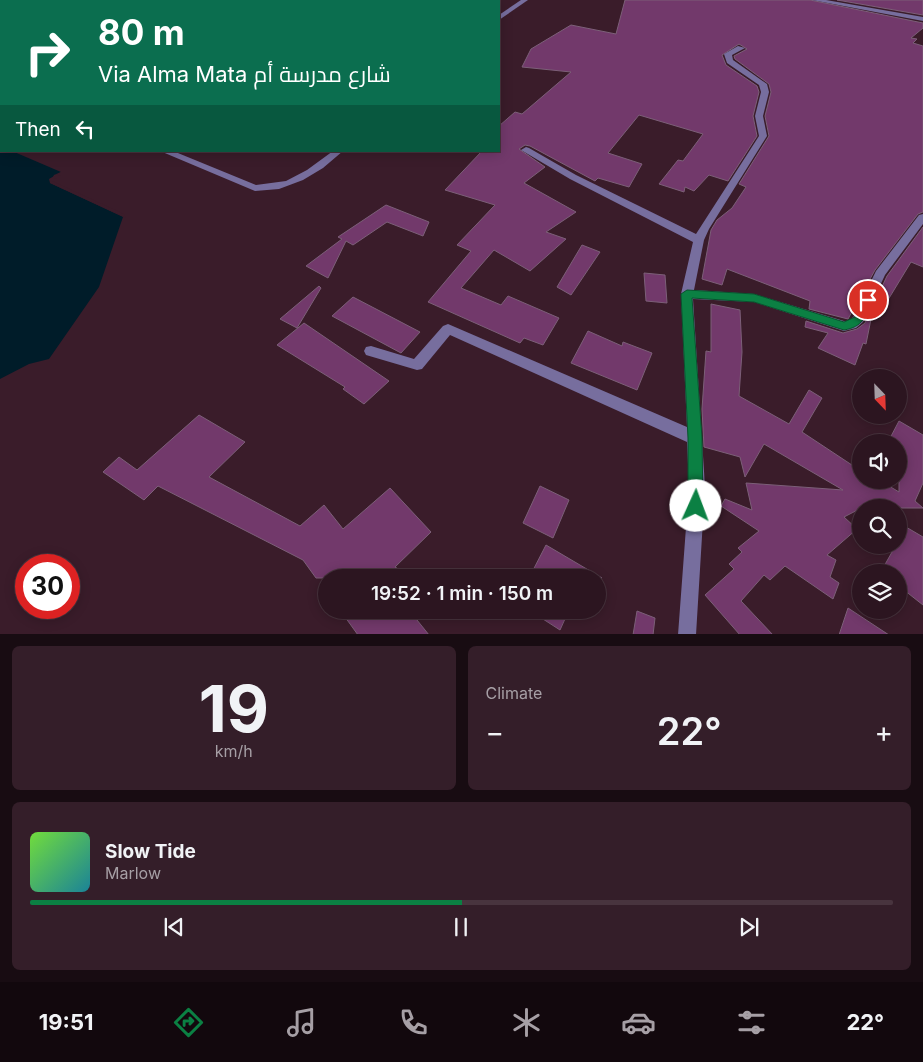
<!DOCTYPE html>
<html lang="en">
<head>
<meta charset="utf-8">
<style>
  :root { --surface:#2c1520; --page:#341e29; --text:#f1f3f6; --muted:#a69fa5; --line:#48343e; --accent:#0b8043 }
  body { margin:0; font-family:Inter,Cairo,sans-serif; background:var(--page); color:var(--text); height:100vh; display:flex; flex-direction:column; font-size:19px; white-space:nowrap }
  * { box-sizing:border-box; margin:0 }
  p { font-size:16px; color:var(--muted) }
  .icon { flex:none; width:28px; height:28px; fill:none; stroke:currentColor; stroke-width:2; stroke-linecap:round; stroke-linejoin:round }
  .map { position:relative; height:634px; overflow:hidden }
  .panel { display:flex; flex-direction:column; gap:12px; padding:12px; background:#180c12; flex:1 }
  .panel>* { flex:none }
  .banner { position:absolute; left:0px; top:0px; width:500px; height:152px; box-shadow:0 2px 12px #0003,0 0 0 1px var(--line); background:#0b6e4f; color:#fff; overflow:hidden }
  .needle { width:32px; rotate:157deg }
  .buttons { position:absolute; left:852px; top:369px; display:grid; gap:10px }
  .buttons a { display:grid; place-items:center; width:55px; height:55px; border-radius:50%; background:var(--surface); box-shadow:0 2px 12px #0003,0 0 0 1px var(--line); font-size:25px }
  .speed { position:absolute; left:15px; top:554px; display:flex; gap:10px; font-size:25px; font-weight:700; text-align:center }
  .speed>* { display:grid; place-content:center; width:65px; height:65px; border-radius:50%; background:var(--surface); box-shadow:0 2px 12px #0003,0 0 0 1px var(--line); line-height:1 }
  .speed .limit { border:8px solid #d22; background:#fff; color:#111 }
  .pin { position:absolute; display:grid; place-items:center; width:42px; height:42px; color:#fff; margin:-21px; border:2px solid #fff; border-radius:50%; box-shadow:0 1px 5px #0007 }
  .me { position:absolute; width:55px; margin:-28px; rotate:2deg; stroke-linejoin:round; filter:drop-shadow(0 0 4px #0008) }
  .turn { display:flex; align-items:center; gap:18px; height:105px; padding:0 15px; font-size:22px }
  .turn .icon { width:65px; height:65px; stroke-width:2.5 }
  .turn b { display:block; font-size:35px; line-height:42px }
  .then { display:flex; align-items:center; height:48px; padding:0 15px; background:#0003; gap:10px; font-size:19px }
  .big { font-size:38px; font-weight:600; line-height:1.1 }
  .panel .widget { flex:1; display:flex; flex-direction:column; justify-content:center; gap:8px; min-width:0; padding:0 18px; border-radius:8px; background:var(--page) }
  .panel .dial { align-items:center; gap:0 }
  .dial b { font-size:65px; line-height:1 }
  .song { display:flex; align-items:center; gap:15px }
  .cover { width:60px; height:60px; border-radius:8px; background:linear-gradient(135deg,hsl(100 70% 55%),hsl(190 70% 35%)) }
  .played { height:5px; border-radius:2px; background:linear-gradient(90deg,var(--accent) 50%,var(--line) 50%) }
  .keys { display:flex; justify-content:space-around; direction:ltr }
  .heat { display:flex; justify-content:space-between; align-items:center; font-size:28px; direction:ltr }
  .panel .tiles { flex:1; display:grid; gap:12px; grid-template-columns:1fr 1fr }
  .widget:last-child { grid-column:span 2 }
  .trip { position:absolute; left:318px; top:569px; width:288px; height:50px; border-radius:25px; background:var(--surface); box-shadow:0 2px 12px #0003,0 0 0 1px var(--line); font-weight:600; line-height:50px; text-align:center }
  .menu { display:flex; height:80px; justify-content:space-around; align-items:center; background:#12080d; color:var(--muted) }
  .menu .icon { width:35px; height:35px }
  .menu .selected { color:var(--accent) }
  .menu b { font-size:22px; color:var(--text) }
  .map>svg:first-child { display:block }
  .water { fill:#001c29 }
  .pier { fill:#3a1c2a }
  .building { fill:#72396b; stroke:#7c5f78 }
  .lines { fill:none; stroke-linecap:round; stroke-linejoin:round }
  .minor { fill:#776e9e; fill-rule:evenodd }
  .route { fill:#0b8043; stroke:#07532c }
</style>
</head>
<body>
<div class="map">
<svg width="923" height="635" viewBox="0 0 923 635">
  <rect width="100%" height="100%" fill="#3a1c2a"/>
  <polygon class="water" points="0,0 311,0 1,1 1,151 12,151 61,172 54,175 50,183 123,217 99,287 49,359 29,364 0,379"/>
  <polygon class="pier" points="61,172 63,173 52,181 124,214 126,218 50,183 49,179"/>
  <g class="building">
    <polygon points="625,0 810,0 923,23 923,28 911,38 917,39 913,43 923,46 923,212 918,214 875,270 848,319 809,309 810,301 727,269 722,285 702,279 711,230 717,220 732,208 746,187 739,184 769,136 765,116 771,92 769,84 735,59 734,56 747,49 739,44 722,55 726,65 757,86 759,92 753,116 757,136 728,181 709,175 694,191 685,187 684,192 659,184 678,160 683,161 703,134 639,115 608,153 642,164 629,187 598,178 595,181 530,146 525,145 519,149 545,167 524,183 576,212 546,232 566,239 530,271 494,250 461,288 501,305 508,296 559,318 543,345 524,338 520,343 428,302 471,251 457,245 495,205 445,190 482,151 499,151 499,126 515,112 522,114 571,72 522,67 531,49 571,25 616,34"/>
    <polygon points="837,0 923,0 923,15"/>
    <polygon points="386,205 429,222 423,236 387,222 353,245 346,241 328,278 306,266 342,239 338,237"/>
    <polygon points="923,227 923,267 911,262 880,313 873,309 866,344 863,343 855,365 818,348 828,333 805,327 806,321 843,333 857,329 865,323 887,276"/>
    <polygon points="582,245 600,252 571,295 557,287"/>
    <polygon points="644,273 665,275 667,303 646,301"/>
    <polygon points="319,286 321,288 297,328 280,319"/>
    <polygon points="353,297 420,332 401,353 332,316"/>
    <polygon points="711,304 740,310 742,352 739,396 789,424 809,390 822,398 802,432 861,471 861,480 879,480 899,492 899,442 888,442 899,421 923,435 923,483 915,501 923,508 883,508 873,502 844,517 857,529 827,555 836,560 830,577 839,583 833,599 785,566 770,580 764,575 741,601 773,635 740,635 705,595 734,569 729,564 742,552 738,548 759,531 721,506 725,499 752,510 746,483 843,490 764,444 745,477 740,457 704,447 702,409 706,351 711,352"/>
    <polygon points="304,323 389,381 364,404 343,389 345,387 277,345"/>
    <polygon points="588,331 622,346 623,342 652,353 637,390 571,363"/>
    <polygon points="199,415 245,442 209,477 300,526 324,505 343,529 390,488 431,532 395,567 413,578 316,578 303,560 158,486 144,500 103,472 119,457 137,470"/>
    <polygon points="540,486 569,500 553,538 523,523"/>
    <polygon points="906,527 923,537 923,605 904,590 899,572 892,572 883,568 896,545 899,545 899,540"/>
    <polygon points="546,545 602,578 529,578"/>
    <polygon points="848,608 889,635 839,635"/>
    <polygon points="340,610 409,610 429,635 358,635"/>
    <polygon points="529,610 569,610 560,630"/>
    <polygon points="637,611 655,618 653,635 633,635"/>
  </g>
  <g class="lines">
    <g class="minor">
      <polygon points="521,0 528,0 499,20 499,15"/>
      <polygon points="812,0 826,0 923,17 923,21"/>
      <polygon points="738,46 745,48 732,55 733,60 767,84 769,92 763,116 767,136 709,229 704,240 694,290 754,294 844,321 849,321 854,316 876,271 919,215 923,214 923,224 885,275 863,322 856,328 844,331 754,302 693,299 705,487 696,635 678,635 689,487 687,442 450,335 422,369 417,370 366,355 364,351 366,347 371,346 414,359 443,326 448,324 687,427 681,294 693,242 570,179 521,150 526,147 529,148 576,175 696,234 759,136 755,116 761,92 759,85 727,63 724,54"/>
      <polygon points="160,151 173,151 256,185 286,181 307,170 333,151 343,151 323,168 303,180 279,189 255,191"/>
    </g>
  </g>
  <path class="route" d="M687,290L754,294L844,322L855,317L864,297L868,296L873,300C866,316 863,327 844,330L754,302L692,298L702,438L703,506L701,511L696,513L690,511L688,506V438L681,294Z"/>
</svg>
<div class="buttons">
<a><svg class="needle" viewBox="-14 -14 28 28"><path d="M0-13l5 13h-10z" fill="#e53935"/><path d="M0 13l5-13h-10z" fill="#a69fa5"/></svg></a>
<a><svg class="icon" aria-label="sound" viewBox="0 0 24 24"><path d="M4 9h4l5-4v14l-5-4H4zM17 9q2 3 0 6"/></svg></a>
<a><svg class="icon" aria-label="search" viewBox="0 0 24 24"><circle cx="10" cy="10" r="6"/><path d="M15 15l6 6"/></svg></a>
<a><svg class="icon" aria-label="layers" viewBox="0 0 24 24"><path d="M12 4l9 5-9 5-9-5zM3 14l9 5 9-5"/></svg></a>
</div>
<div class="speed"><div class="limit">30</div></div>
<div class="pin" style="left:868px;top:300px;background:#d93025"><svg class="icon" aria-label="arrive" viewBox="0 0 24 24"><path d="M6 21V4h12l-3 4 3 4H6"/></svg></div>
<svg class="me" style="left:696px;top:506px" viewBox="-20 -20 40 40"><circle r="19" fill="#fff"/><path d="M0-13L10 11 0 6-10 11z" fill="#0b8043"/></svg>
<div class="trip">19:52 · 1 min · 150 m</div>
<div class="banner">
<div class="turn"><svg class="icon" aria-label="right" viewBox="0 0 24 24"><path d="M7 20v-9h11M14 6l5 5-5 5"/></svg><div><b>80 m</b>Via Alma Mata شارع مدرسة أم</div></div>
<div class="then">Then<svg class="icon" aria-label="left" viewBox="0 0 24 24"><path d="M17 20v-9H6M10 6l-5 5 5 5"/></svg></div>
</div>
</div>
<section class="panel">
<div class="tiles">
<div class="widget dial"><b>19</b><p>km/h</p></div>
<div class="widget"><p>Climate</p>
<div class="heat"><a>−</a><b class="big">22°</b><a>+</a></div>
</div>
<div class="widget">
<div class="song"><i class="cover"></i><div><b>Slow Tide</b><p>Marlow</p></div></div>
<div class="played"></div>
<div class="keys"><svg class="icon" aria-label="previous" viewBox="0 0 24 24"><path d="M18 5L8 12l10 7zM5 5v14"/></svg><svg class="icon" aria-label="pause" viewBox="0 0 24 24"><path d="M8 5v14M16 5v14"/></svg><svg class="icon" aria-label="next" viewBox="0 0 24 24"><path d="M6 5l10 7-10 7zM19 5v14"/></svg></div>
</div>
</div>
</section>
<nav class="menu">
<b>19:51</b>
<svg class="icon selected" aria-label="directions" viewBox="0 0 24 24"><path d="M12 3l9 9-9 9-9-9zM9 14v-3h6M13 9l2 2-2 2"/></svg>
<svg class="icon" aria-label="music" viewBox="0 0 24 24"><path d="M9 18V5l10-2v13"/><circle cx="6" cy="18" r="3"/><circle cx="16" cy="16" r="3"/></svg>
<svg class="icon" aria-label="phone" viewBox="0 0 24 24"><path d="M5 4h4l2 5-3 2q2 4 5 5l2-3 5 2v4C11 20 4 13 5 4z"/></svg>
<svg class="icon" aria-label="climate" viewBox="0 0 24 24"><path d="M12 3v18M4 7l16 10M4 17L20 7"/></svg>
<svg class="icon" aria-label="car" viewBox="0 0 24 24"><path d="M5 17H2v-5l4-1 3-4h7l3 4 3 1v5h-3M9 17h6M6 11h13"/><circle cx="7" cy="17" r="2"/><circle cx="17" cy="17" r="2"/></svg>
<svg class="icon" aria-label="filters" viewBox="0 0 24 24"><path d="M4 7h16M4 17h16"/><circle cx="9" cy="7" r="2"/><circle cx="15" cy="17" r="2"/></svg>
<b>22°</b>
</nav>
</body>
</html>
